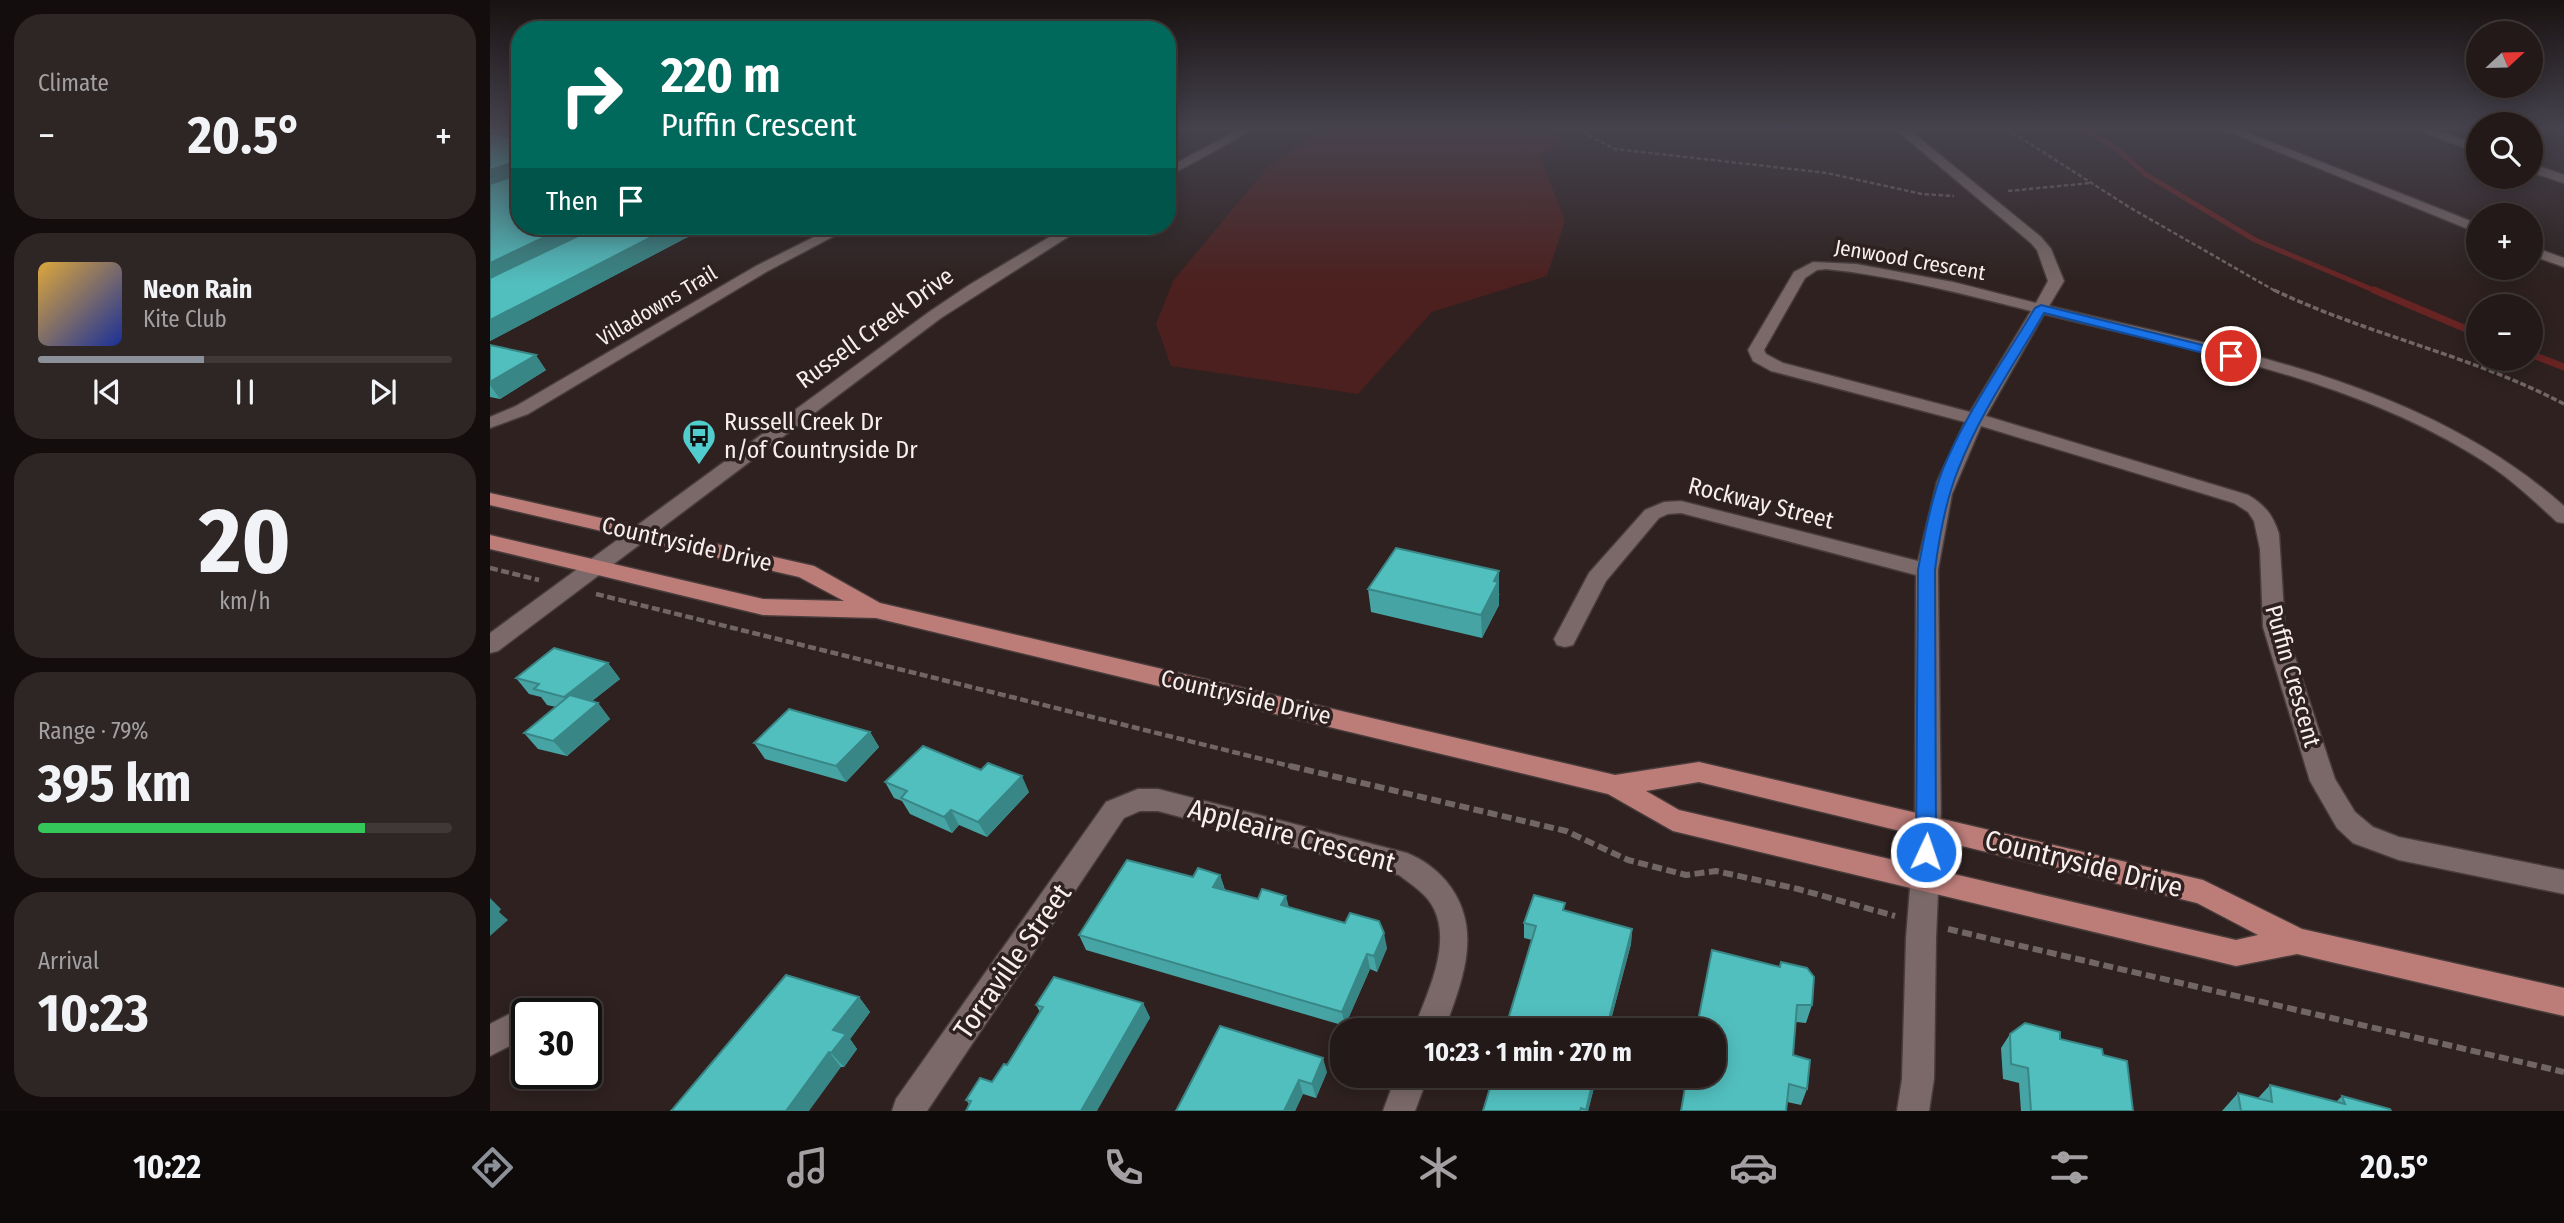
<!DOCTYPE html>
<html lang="en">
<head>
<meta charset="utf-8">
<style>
  :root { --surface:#221918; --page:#2e2625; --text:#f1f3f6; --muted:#a2a0a2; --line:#3f3837; --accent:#8c9099 }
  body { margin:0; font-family:"Fira Sans Condensed",sans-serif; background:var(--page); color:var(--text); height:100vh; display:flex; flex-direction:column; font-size:26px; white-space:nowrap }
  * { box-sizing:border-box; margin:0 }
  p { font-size:23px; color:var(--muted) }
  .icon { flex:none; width:38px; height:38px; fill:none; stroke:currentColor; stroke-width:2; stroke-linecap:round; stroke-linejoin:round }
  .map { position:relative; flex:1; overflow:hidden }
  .side { display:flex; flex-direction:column; gap:14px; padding:14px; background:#130e0d; width:490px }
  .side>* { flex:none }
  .guide { position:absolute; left:21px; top:21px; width:665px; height:214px; border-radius:28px; box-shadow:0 4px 18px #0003,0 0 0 2px var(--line); background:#00695c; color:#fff; overflow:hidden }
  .needle { width:46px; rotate:68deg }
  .tools { position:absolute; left:1976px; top:21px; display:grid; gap:14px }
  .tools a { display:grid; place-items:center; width:77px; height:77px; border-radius:50%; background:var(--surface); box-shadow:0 4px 18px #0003,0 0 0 2px var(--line); font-size:35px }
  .speed { position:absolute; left:21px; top:998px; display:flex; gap:14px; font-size:35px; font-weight:700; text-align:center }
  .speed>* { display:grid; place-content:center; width:91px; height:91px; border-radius:50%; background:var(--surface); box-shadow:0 4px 18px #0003,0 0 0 2px var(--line); line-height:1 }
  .speed .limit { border:4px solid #111; border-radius:10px; background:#fff; color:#111 }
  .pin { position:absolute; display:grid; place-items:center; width:60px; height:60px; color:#fff; margin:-30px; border:4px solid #fff; border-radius:50%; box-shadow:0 2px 7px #0007 }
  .me { position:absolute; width:77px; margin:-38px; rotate:3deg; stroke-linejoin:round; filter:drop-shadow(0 0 5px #0008) }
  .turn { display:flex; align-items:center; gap:24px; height:147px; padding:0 35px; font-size:32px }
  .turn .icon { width:91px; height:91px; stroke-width:2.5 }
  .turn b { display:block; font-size:49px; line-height:60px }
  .then { display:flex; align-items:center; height:66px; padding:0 35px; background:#0003; gap:14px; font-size:26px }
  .big { font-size:52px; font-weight:700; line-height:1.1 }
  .side .tile { flex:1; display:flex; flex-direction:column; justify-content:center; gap:10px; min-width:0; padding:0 24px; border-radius:28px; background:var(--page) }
  .side .dial { align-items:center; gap:0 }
  .dial b { font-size:91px; line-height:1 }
  .song { display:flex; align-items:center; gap:21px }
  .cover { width:84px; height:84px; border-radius:10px; background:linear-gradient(135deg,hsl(40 70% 55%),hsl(230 70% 35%)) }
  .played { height:7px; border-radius:4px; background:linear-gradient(90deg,var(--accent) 40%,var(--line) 40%) }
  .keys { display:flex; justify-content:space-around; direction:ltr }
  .heat { display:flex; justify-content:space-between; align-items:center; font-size:38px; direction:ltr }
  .charge { height:10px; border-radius:5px; background:linear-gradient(90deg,#34c759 79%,var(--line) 0) }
  .trip { position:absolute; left:840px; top:1018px; width:396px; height:70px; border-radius:28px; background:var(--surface); box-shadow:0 4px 18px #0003,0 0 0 2px var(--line); font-weight:700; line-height:70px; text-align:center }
  .tab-bar { display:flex; height:112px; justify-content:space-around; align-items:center; background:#0e0a0a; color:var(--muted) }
  .tab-bar .icon { width:49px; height:49px }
  .tab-bar .current { color:var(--accent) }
  .tab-bar b { font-size:32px; color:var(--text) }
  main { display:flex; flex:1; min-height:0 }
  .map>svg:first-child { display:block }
  .green { fill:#4c201e }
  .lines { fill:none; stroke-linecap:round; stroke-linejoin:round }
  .stream-far1 { stroke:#682423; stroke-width:5 }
  .stream { stroke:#682423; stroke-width:7 }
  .minor-casing { stroke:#483c3b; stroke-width:3 }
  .major-casing { stroke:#483c3b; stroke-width:3 }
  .path-far3 { stroke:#726665; stroke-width:2.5; stroke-dasharray:4.5 2.5; stroke-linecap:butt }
  .path-far2 { stroke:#726665; stroke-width:3.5; stroke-dasharray:6 2.5; stroke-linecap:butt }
  .path-far1 { stroke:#726665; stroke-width:4.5; stroke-dasharray:8 3.5; stroke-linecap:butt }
  .path { stroke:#726665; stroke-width:6; stroke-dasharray:10 4.5; stroke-linecap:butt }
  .minor { fill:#7a6968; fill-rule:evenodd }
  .major { fill:#bc7d79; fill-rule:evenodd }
  .wall { fill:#47a4a4 }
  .shaded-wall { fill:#398686 }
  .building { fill:#52bfbf; stroke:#398686; stroke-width:2 }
  .route { fill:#1a73e8; stroke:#114b97; stroke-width:2 }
  .labels { text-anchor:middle; stroke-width:7; stroke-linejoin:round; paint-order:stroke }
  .far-street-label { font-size:21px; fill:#f7eeed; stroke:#2e2120 }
  .street-label { font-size:24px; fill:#f7eeed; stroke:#2e2120 }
  .poi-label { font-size:24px; fill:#f7eeed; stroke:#2e2120; text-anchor:start }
  .near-street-label { font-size:28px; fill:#f7eeed; stroke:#2e2120 }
</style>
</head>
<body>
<main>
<section class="side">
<div class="tile"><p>Climate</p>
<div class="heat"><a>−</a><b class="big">20.5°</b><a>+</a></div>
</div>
<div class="tile">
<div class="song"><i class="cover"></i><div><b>Neon Rain</b><p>Kite Club</p></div></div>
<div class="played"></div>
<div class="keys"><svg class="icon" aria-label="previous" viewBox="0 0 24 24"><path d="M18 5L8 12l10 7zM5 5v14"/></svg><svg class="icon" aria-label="pause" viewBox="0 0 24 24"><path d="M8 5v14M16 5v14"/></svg><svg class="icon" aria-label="next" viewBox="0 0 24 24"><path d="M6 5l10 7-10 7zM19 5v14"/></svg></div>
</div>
<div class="tile dial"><b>20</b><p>km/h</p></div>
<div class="tile"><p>Range · 79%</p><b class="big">395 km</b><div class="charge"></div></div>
<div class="tile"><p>Arrival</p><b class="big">10:23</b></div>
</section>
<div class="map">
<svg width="2074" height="1111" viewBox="0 0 2074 1111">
  <rect width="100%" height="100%" fill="#2e2120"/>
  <polygon class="green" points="841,129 1010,129 1065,134 1075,139 1050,156 1075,221 1057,276 942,312 868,394 681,366 666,324 683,281 776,169 827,132"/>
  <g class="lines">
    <polyline class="stream-far1" points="1594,129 1627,149 1655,174 1765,240 1888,292"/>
    <g class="stream">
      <polyline points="1884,290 1988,334"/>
      <polyline points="2040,354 2074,367"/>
    </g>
    <g class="minor-casing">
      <g id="minor">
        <polygon points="750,129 765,129 677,177 677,168"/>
        <path d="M1405,129H1418L1551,237L1561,249L1574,281L1559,306C1739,350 1931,380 2074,506V523L2067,522C2043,500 2020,478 1993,461C1862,377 1703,351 1554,314L1496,416L1758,495C1775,505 1783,515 1789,534L1795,627L1845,779L1865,812L1883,827L1909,837L2074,870V894L1909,860L1863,843L1847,828L1820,781L1773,627L1770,549L1764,521L1758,512L1744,503L1491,426L1462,494L1448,570L1451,825L1446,938L1444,1079L1439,1111H1407L1412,1079L1416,938L1425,825L1426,575L1191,513L1178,514L1169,518L1116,581L1083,645L1075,647L1067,645L1064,639L1099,573L1155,510L1174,502L1191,501L1428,561L1447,482L1475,422L1281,371L1263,361L1258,350L1304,272L1323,262L1366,264L1463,282L1546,303L1558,281L1547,250L1541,243ZM1336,269C1405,276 1473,294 1541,311L1480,412L1293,363L1276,354L1274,350L1315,278L1327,270Z"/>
        <polygon points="1732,129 1748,129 1988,224 1988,233"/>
        <polygon points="1925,129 1942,129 1988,145 1988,153"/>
        <polygon points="2040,163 2074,175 2074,183 2040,172"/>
        <polygon points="346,226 363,226 276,272 38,414 0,428 0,417 26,406 266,266"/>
        <polygon points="578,226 595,226 451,318 8,651 0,653 0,633 439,312 479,285"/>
        <polygon points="2040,246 2074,258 2074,267 2040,255"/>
        <path d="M648,789H668L917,853C932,859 946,869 956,881C995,928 972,981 954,1031H923C936,996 962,946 944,909C937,894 922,885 909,875L668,811H650L634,818L437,1111H402L406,1099L616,802Z"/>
        <polygon points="37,1005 48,1010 49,1013 37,1013 37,1037 0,1056 0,1024"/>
        <polygon points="906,1076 938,1076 925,1111 893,1111"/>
      </g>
    </g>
    <g class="major-casing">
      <path id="major" d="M0,493L324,566L390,603L1125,775L1209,762L1713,880L1812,929L2074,988V1016L1807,954L1746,966L1183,831L1118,794L386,618L273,615L0,549V535L273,599L354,601L309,577L0,505ZM1209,782L1707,903L1768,935L1746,940L1189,810L1156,791Z"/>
    </g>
    <g class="path-far3">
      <polyline points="1086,129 1125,149 1337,173 1432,194 1464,196"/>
      <polyline points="1517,129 1639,207 1787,292"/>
      <polyline points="1518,191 1600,183"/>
    </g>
    <path class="path-far2" d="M1784,290C1878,335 1981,355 2074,404"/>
    <g class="path-far1">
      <polyline points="0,568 49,580"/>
      <polyline points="106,594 808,768"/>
    </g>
    <g class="path">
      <polyline points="800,766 1076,831 1138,860 1196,875 1226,871 1308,889 1405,916"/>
      <polyline points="1458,929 2074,1072"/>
    </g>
    <use href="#minor" class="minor"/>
    <use href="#major" class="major"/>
  </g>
  <g class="wall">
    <polygon points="0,129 30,129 30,226 192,240 0,341 0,133 22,138 24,137 0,132"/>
    <polygon points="0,345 56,370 10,399 0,397"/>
    <polygon points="878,589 1010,594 1008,596 1009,605 992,638 881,612"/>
    <polygon points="118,663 130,679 102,701 108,703 120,719 77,756 48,749 34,733 66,707 57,705 51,697 39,694 26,678"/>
    <polygon points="380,732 389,747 356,782 275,759 264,743"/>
    <polygon points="395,782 539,792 497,837 469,825 462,833 420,814 412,801 404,798"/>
    <polygon points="730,875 735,890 799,907 897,948 887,972 880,969 855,1026 596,950 589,935 703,877"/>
    <polygon points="1074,911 1142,929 1141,944 1118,1031 1012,1031 1017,1023 1042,940 1034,938 1034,923"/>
    <polygon points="1291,962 1322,1005 1316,1023 1306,1022 1303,1055 1317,1089 1311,1105 1297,1102 1289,967"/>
    <polygon points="369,997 380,1012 360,1039 367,1049 354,1067 351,1067 181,1111"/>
    <polygon points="653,1003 660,1018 479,1104 476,1100 502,1082 517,1065 550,1012 546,1005"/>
    <polygon points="1520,1034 1570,1039 1613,1055 1643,1111 1531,1111 1529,1083 1513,1079 1511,1048"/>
    <polygon points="837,1072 826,1098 813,1094 805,1111 686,1111"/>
    <polygon points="1107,1076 1098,1111 993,1111 999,1093 998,1080"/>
    <polygon points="1780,1085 1846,1102 1852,1096 1901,1111 1732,1111 1748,1093 1768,1098"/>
  </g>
  <g class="shaded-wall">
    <polygon points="21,163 29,177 0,186 0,170"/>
    <polygon points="78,226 116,226 0,282 0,263"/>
    <polygon points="183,226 223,226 192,240 0,341 0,320"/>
    <polygon points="46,355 56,370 10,399 0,385 0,382"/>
    <polygon points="1009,571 1009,605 992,638 991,615"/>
    <polygon points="118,663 130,679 87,713 74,697"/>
    <polygon points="108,703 120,719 77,756 63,741"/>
    <polygon points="380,732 389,747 356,782 346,766"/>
    <polygon points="532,776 539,792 497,837 488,822"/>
    <polygon points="461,810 469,825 462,833 454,817"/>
    <polygon points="730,875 735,890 723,887"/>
    <polygon points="796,896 800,911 791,905"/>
    <polygon points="0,898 11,909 9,912 18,920 0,936"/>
    <polygon points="1142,929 1141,944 1118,1031 1116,1031"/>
    <polygon points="894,933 897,948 887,972 884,956"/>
    <polygon points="877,954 880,969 855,1026 852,1012"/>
    <polygon points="369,997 380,1012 360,1039 367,1049 354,1067 341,1053 343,1030"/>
    <polygon points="653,1003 660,1018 607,1111 591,1111"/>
    <polygon points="339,1052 351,1067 319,1111 296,1111"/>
    <polygon points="833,1058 837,1072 826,1098 822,1084"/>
    <polygon points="1104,1076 1107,1076 1098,1111 1096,1111"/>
    <polygon points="809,1080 813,1094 805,1111 794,1111"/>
  </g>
  <g class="building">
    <polygon points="24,129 30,129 30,226 78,226 0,263 0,184 24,176 25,165 21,163 0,170 0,133 22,138 25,136"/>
    <polygon points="109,226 183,226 0,320 0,278"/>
    <polygon points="0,345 46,355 0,382"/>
    <polygon points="906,548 1009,571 1004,581 1008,582 991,615 878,589"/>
    <polygon points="64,648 118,663 74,697 44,689 49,684 26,678"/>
    <polygon points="80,695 108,703 63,741 34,733"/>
    <polygon points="299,709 380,732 346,766 264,743"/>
    <polygon points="433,746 491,770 498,763 532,776 488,822 461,810 454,817 411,798 417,791 395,782"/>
    <polygon points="637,860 703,877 708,868 730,875 723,887 768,899 772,889 796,896 791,905 855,923 860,913 889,921 894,933 884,956 877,954 852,1012 589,935"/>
    <polygon points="1044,895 1075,903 1073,910 1142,929 1116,1031 1012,1031 1015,1022 1017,1023 1046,926 1034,923"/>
    <polygon points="1222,950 1290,967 1291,962 1317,968 1324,977 1322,1005 1307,1005 1303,1055 1320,1060 1317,1089 1299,1084 1296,1111 1191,1111 1197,1076 1223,1076 1223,1031 1206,1031"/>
    <polygon points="296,975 369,997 343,1030 356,1034 341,1053 339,1052 296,1111 181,1111"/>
    <polygon points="564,977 653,1003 591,1111 476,1111 481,1101 476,1100 490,1078 502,1082 514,1064 517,1065 553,1007 546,1005"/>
    <polygon points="1535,1023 1570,1032 1570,1039 1612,1049 1613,1055 1637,1061 1643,1111 1541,1111 1538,1068 1521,1064 1520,1034"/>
    <polygon points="730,1026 833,1058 822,1084 809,1080 794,1111 686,1111"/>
    <polygon points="999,1076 1104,1076 1096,1110 1091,1108 1090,1111 993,1111 1002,1081 998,1080"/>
    <polygon points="1780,1085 1855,1104 1852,1096 1900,1109 1901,1111 1751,1111 1748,1093 1782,1102"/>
  </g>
  <linearGradient id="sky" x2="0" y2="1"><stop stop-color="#191212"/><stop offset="0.45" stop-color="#46434e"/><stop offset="1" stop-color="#46434e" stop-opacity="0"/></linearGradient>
  <rect width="2074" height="284" fill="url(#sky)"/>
  <path class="route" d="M1551,305L1745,353L1747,356L1741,360L1554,313C1525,363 1489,415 1468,470C1456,500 1449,538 1445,570L1446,852L1443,858L1436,861L1429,858L1426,852L1428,570C1434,537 1441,500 1453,469C1476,413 1514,360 1545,308Z"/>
  <defs>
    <g id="bus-pin" transform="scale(1.75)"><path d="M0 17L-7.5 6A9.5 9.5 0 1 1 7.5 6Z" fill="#52cdcd" stroke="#2e2120"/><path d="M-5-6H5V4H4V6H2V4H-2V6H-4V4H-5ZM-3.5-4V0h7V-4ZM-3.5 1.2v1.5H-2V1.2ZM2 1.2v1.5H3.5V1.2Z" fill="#111"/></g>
  </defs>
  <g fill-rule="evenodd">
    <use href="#bus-pin" x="209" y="436"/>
  </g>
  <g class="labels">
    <g class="far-street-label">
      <text transform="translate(1420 260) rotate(10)" y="7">Jenwood Crescent</text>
      <text transform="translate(167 306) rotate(-31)" y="7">Villadowns Trail</text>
    </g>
    <g class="street-label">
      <text transform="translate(385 328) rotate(-36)" y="8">Russell Creek Drive</text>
      <text transform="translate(1271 503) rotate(14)" y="8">Rockway Street</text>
      <text transform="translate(197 544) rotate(13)" y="8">Countryside Drive</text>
      <text transform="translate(1803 676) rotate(74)" y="8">Puffin Crescent</text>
      <text transform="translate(756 697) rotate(13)" y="8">Countryside Drive</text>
    </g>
    <g class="poi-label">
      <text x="234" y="430">Russell Creek Dr<tspan x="234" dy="28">n/of Countryside Dr</tspan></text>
    </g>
    <g class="near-street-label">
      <text transform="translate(802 835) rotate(15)" y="10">Appleaire Crescent</text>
      <text transform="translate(1594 863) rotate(14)" y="10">Countryside Drive</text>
      <text transform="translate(522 961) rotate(-55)" y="10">Torraville Street</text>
    </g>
  </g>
</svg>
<div class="tools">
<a><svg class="needle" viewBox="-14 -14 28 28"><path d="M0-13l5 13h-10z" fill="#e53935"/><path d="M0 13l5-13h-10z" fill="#a2a0a2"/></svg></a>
<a><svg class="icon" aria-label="search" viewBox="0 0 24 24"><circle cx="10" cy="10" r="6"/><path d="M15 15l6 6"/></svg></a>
<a>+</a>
<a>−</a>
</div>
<div class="speed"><div class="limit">30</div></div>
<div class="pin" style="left:1741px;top:356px;background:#d93025"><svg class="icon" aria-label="arrive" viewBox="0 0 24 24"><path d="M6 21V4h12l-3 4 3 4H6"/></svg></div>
<svg class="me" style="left:1436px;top:852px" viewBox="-20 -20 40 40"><circle r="17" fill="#1a73e8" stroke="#fff" stroke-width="3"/><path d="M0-11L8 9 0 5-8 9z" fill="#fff"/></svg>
<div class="trip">10:23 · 1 min · 270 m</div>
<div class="guide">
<div class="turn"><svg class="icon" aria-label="right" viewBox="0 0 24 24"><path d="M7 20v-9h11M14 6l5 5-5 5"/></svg><div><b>220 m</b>Puffin Crescent</div></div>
<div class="then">Then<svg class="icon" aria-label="arrive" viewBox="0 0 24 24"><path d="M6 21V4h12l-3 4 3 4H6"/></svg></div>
</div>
</div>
</main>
<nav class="tab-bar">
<b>10:22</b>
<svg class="icon current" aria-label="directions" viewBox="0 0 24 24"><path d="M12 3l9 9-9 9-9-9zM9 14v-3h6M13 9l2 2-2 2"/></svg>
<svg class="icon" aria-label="music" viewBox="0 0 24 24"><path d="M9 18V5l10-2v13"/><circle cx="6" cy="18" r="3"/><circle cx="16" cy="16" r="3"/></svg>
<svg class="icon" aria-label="phone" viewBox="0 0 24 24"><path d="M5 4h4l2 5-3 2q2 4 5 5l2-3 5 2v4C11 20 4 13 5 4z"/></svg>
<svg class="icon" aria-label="climate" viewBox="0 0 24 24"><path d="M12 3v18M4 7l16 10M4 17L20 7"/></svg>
<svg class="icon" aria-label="car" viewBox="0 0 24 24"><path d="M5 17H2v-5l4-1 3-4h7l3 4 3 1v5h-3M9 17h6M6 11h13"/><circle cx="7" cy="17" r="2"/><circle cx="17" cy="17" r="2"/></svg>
<svg class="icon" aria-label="filters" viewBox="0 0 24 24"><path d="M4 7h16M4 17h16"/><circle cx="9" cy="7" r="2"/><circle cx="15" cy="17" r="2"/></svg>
<b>20.5°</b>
</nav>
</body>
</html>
